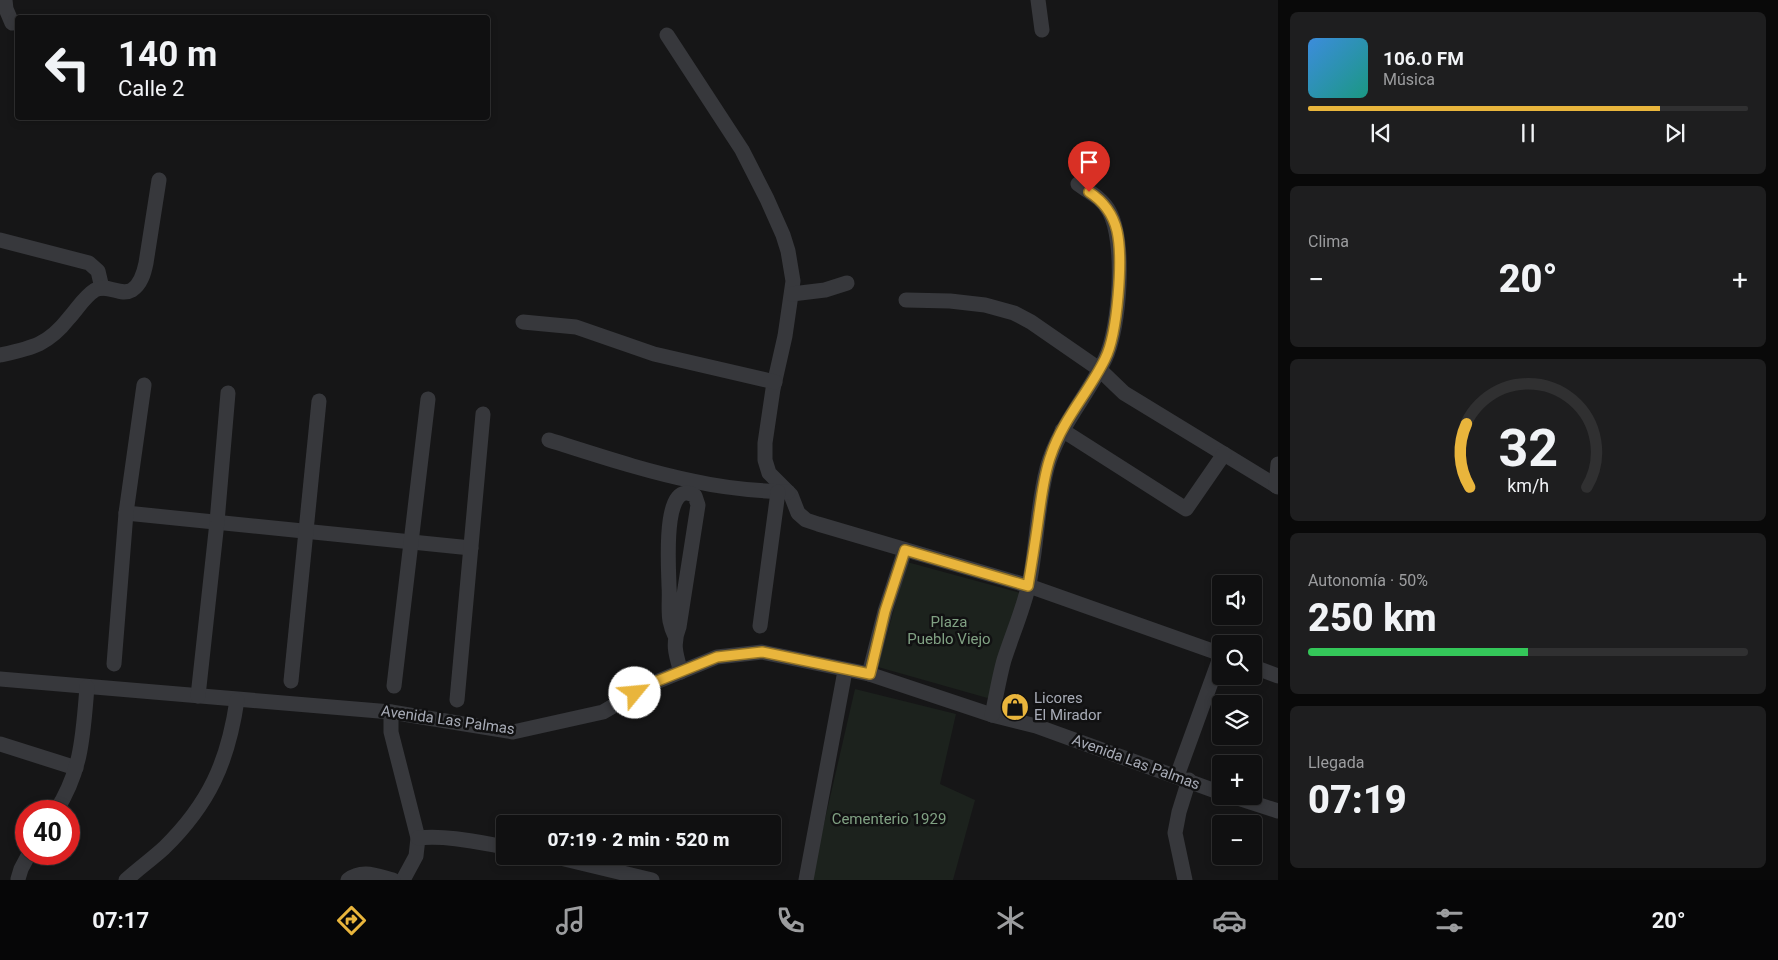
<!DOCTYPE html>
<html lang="es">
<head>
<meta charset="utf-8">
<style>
  :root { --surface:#101011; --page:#1e1e1f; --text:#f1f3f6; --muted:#9c9d9f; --line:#303031; --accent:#e9b53c }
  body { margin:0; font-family:Roboto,sans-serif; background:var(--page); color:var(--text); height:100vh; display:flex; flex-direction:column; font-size:19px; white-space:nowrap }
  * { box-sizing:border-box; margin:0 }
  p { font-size:16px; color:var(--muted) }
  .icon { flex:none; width:28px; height:28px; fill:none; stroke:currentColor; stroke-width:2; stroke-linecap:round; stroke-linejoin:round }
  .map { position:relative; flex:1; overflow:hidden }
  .details { display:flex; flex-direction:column; gap:12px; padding:12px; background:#090909; width:500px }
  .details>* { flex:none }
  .hud { position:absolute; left:15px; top:15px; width:475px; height:105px; border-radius:5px; box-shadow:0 2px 8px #0003,0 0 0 1px var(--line); background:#101011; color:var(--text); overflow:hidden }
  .controls { position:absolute; left:1212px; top:575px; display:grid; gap:10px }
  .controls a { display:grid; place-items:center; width:50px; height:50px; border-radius:5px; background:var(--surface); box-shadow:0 2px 8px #0003,0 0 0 1px var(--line); font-size:25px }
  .speed { position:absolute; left:15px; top:800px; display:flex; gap:10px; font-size:25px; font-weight:700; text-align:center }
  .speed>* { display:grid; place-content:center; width:65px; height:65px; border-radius:50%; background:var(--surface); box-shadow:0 2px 8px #0003,0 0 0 1px var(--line); line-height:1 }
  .speed .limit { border:8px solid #d22; background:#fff; color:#111 }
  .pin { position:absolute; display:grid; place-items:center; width:42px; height:42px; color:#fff; margin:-51px -21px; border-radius:50% 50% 50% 0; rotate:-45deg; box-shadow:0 0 5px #0007 }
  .pin .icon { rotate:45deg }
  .me { position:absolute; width:55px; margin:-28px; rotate:62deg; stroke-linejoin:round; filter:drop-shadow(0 0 4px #0008) }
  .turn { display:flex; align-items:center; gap:18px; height:105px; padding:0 20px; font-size:22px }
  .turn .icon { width:65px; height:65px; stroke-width:2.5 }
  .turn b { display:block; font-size:35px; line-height:42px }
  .big { font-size:38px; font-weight:800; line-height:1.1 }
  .details .card { flex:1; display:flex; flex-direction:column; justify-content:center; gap:8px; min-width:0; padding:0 18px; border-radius:8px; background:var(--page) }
  .details .dial { align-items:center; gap:0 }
  .dial svg { height:130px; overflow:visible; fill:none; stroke:var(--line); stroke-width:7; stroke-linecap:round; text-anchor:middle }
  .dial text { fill:var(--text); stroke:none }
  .song { display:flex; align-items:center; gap:15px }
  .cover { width:60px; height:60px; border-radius:8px; background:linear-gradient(135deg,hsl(210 70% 55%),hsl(170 70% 35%)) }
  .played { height:5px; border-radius:2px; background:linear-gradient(90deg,var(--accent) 80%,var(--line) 80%) }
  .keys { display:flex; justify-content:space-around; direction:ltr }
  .heat { display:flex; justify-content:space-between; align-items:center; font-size:28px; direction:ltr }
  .charge { height:8px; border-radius:4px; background:linear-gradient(90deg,#34c759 50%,var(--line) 0) }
  .trip { position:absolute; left:496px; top:815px; width:285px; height:50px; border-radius:5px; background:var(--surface); box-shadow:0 2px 8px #0003,0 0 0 1px var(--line); font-weight:800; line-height:50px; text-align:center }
  .tabs { display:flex; height:80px; justify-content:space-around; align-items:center; background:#060607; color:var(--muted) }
  .tabs .icon { width:35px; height:35px }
  .tabs .on { color:var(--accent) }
  .tabs b { font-size:22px; color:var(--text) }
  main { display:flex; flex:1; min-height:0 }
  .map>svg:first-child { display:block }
  .green { fill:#1c221d }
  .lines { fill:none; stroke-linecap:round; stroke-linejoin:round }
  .minor { stroke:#37383c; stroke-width:15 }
  .route-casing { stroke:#977627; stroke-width:12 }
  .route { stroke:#e9b53c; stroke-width:9 }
  .labels { text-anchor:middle; stroke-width:5; stroke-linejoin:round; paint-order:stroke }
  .park-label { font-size:15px; fill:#80a183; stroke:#111112 }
  .poi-label { font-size:15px; fill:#a8acb7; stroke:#111112; text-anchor:start }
  .street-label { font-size:15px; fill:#a8acb7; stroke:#111112 }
</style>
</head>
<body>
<main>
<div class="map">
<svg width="1278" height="880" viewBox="0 0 1278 880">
  <rect width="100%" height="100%" fill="#161617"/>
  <g class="green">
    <polygon points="907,562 1021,593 991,699 878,667"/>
    <polygon points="855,689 956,714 940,784 975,800 953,880 811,880"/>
  </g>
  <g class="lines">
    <g class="minor">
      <polyline points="5,0 6,9 12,23"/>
      <polyline points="1038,0 1042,30"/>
      <polyline points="667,35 742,150 767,199 783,235 788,251 793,281 785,336 773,389 765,443 765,460 769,473 791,495 798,513 806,520 818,524 1029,586 1221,654"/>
      <polyline points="0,240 89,263 98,271 102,288"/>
      <polyline points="792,294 825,290 847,283"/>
      <polyline points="906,300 950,301 985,305 1014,313 1031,322 1099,369 1124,393 1278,487"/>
      <polyline points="523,322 576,327 654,354 775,382"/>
      <path d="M0,355C32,348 48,345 69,318C78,308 84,297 95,290C108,283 120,297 132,290C141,284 144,273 146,263L159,180"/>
      <polyline points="1062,430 1186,509 1224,454"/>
      <path d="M549,440C597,455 644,471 693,481C724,488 757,491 788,492"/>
      <polyline points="1276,486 1278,464"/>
      <polyline points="126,513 471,548"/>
      <polyline points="760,626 778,492"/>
      <path d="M675,636C673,632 671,626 670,621C668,610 670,598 669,586C669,572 661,475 695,496L698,505L679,627C672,644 676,655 681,672"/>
      <polyline points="114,664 126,513 144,385"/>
      <polyline points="1254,667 1278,676"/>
      <polyline points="869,674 885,611 905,550"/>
      <polyline points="0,679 391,712 513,732 603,712 651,684 717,657 762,652 869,674 992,715 1036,726 1221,793"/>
      <polyline points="291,681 319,401"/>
      <polyline points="394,686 428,399"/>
      <polyline points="198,696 217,522 228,393"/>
      <polyline points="457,700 483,414"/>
      <polyline points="391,712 391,732 418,838 416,856 403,880"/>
      <path d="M992,715C996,697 999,678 1004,660C1012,635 1023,610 1029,584C1037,546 1037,506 1047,468C1058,427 1087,397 1105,359C1120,328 1126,241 1109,211C1102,198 1089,192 1078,184"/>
      <polyline points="0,744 76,768"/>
      <polyline points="1177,776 1221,655"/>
      <polyline points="1232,796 1278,811"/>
      <path d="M56,811C82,770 83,735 87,687"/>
      <path d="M418,838C446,835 477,842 505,847"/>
      <polyline points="552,856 652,880"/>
      <polyline points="18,879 21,869 29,854"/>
      <path d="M126,880C138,869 152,859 164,848C209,804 228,762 237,700"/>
      <path d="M348,880C362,869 377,876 393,880"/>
      <polyline points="806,880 845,671"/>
      <polyline points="1185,880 1175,833 1179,812 1189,780"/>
    </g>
  </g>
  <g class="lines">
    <g class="route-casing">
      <path id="route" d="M635,693L650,684L717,657L762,652L870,674L885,611L905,550L1028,586C1032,562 1036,538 1039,514C1042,494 1044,474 1051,455C1063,419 1089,392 1105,359C1118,333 1123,258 1117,231C1113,214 1103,201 1089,192"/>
    </g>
    <use href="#route" class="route"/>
  </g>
  <defs>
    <g id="shop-disc" transform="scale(1.4375)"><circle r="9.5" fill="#e9b53c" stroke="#111112"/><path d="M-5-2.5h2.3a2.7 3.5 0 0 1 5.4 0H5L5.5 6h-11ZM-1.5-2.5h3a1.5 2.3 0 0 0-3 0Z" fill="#111"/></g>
  </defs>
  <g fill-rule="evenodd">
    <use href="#shop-disc" x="1015" y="707"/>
  </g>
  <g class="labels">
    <g class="park-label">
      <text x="949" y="627">Plaza<tspan x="949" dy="17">Pueblo Viejo</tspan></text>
      <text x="889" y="824">Cementerio 1929</text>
    </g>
    <g class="poi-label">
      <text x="1034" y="703">Licores<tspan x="1034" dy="17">El Mirador</tspan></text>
    </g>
    <g class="street-label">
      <text transform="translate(448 720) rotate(8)" y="5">Avenida Las Palmas</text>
      <text transform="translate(1136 762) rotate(20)" y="5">Avenida Las Palmas</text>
    </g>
  </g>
</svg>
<div class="controls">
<a><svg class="icon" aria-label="sound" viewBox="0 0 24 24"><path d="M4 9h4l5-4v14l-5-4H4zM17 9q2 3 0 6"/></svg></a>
<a><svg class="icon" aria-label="search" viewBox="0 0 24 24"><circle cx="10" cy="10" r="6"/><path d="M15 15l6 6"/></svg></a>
<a><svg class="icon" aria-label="layers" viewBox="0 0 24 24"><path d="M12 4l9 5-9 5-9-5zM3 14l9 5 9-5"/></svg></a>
<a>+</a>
<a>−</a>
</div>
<div class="speed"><div class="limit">40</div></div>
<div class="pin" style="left:1089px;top:192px;background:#d93025"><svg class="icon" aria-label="arrive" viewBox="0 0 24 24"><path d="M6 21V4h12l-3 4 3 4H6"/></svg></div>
<svg class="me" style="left:635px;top:693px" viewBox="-20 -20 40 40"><circle r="19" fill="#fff"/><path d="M0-13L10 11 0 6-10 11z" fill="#e9b53c"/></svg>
<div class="trip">07:19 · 2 min · 520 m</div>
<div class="hud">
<div class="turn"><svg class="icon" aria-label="left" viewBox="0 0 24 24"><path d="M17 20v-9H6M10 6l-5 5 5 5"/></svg><div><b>140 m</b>Calle 2</div></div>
</div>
</div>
<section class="details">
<div class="card">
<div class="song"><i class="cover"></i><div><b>106.0 FM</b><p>Música</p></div></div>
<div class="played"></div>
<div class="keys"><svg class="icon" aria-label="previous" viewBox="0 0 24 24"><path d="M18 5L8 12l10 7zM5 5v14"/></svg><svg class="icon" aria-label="pause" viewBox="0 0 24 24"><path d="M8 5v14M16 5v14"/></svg><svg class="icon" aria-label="next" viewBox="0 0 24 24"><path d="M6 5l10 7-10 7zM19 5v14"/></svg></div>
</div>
<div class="card"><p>Clima</p>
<div class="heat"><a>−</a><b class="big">20°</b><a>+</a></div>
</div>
<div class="card dial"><svg viewBox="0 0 100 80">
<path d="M14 69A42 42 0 1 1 86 69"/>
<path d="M14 69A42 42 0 0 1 12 30" stroke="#e9b53c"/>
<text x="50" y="56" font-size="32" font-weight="700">32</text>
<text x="50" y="72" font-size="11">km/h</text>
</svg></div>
<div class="card"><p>Autonomía · 50%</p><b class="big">250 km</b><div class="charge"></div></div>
<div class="card"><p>Llegada</p><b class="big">07:19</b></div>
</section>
</main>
<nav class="tabs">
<b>07:17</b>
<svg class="icon on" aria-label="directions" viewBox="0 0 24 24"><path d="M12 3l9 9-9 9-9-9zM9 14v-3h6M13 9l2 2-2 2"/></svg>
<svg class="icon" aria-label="music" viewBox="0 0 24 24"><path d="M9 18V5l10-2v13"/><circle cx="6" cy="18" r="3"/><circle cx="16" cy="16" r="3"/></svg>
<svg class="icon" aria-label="phone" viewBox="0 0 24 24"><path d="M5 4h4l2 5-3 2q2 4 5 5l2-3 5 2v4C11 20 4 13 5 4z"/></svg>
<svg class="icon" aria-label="climate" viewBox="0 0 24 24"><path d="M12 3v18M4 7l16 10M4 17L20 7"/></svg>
<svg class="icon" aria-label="car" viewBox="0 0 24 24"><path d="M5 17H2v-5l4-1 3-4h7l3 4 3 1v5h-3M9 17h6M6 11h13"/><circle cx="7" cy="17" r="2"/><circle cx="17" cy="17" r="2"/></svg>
<svg class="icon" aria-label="filters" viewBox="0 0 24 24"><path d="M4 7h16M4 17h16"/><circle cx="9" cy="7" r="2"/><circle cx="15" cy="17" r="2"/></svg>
<b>20°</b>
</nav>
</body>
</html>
